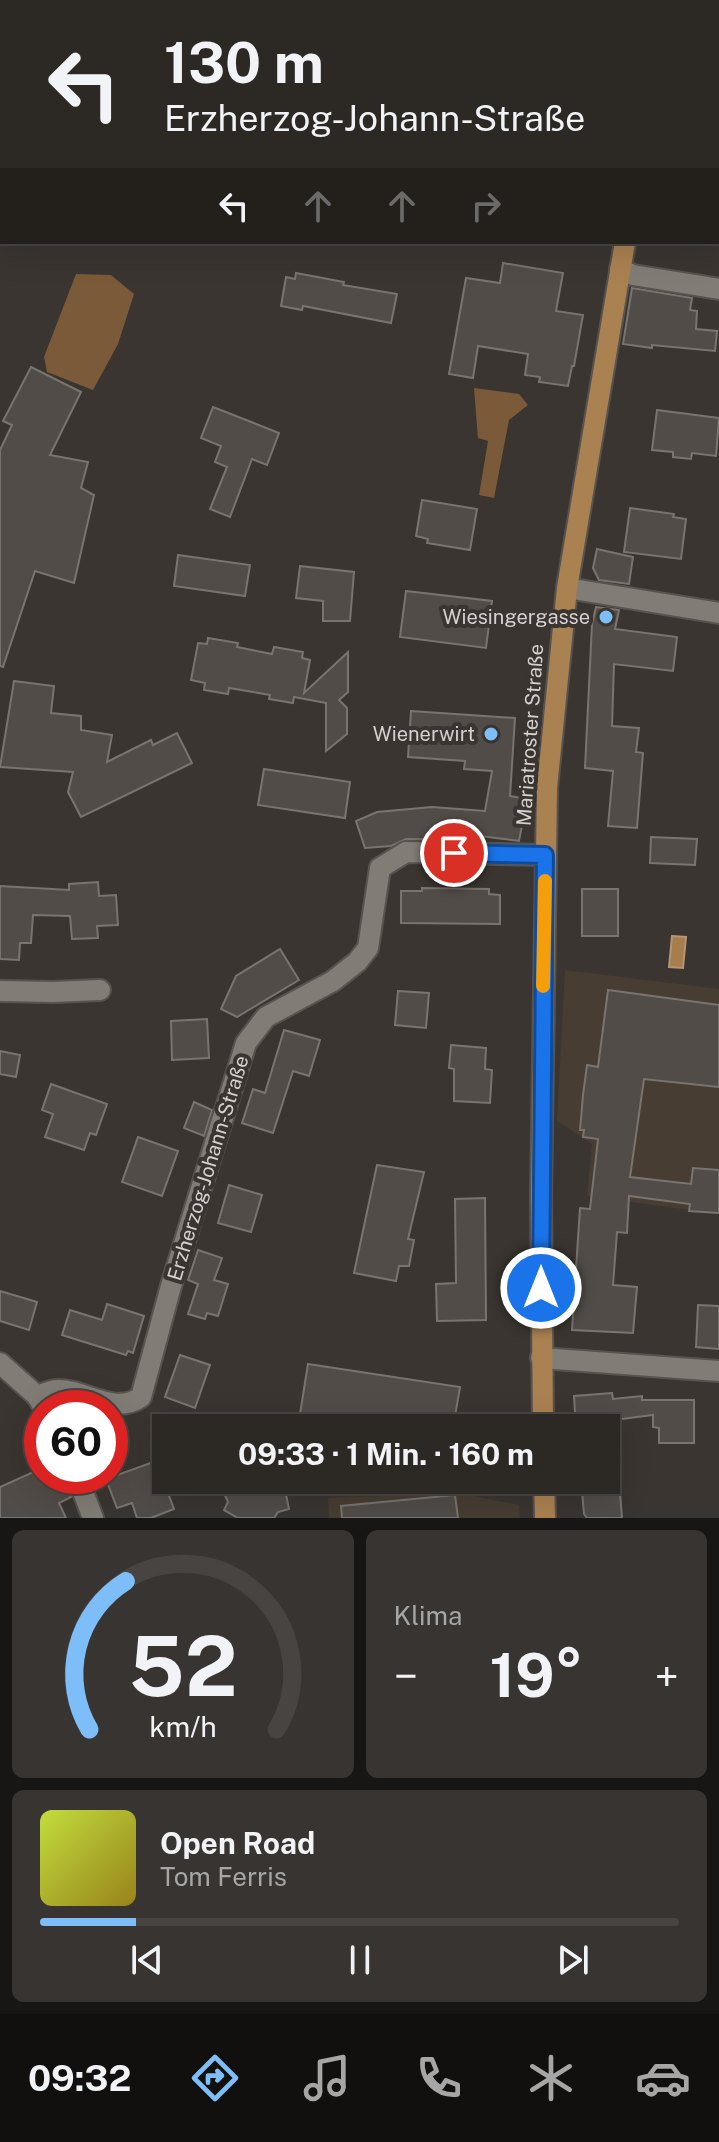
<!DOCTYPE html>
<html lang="de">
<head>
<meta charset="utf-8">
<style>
  :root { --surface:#2c2824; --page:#383431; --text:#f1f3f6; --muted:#a6a6a6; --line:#484441; --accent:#7dbef9 }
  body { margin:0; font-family:"Public Sans",sans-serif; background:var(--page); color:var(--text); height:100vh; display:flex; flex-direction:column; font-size:30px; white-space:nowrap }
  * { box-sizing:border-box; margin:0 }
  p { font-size:26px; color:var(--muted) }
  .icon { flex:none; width:44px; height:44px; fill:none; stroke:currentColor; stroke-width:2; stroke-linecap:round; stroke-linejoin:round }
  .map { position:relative; height:1518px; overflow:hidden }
  .side { display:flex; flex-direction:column; gap:12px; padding:12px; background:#181614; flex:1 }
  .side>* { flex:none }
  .top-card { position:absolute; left:0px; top:0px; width:720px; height:244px; box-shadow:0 8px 32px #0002,0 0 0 2px var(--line); background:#2c2824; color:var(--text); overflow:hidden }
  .speed { position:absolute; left:24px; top:1390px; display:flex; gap:16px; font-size:40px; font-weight:700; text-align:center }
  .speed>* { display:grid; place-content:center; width:104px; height:104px; border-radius:50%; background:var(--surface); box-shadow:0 8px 32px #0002,0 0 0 2px var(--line); line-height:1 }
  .speed .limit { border:12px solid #d22; background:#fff; color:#111 }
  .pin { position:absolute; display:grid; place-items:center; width:68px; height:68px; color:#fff; margin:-34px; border:4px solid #fff; border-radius:50%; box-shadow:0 2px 8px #0007 }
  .me { position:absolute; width:88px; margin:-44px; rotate:0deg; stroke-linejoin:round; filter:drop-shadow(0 0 6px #0008) }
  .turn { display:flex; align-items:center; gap:28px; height:168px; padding:0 32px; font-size:36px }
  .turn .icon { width:104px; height:104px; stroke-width:2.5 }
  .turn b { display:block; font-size:56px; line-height:68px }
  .lanes { display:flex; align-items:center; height:76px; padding:0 32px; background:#0003; justify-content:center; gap:40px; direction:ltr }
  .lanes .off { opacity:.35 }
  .big { font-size:60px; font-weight:700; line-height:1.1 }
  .side .card { flex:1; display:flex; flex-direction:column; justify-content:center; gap:12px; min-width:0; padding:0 28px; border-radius:12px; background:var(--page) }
  .side .dial { align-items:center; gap:0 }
  .dial svg { height:208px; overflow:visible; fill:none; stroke:var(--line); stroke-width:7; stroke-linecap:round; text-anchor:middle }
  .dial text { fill:var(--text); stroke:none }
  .song { display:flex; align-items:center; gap:24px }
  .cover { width:96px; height:96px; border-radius:12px; background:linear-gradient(135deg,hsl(70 70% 55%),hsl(50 70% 35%)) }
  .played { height:8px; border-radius:4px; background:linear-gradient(90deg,var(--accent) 15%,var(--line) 15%) }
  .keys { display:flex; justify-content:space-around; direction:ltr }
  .heat { display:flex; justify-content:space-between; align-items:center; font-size:44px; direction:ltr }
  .side .tiles { flex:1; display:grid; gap:12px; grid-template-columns:1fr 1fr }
  .card:last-child { grid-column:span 2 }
  .trip { position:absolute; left:152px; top:1414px; width:468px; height:80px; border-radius:0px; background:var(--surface); box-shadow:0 8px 32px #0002,0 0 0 2px var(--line); font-weight:700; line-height:80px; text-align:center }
  .tab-bar { display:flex; height:128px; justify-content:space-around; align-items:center; background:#12100e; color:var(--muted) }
  .tab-bar .icon { width:56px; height:56px }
  .tab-bar .current { color:var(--accent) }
  .tab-bar b { font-size:36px; color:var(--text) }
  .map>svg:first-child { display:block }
  .built { fill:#473d33 }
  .green { fill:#7a5a38 }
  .water { fill:#a87d4e; stroke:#b59674; stroke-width:2 }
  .building { fill:#514c47; stroke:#7a746f; stroke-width:2 }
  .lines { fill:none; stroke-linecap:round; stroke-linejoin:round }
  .minor-casing { stroke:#57534f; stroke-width:24 }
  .major-casing { stroke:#57534f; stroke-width:24 }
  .minor { stroke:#817c76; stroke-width:20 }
  .major { stroke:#aa8151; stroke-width:20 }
  .route-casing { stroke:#114b97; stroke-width:20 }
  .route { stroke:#1a73e8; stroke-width:14 }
  .slow { stroke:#f59e0b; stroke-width:14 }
  .poi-dot { fill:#7dbef9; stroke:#3a3530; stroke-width:3 }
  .labels { text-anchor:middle; stroke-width:8; stroke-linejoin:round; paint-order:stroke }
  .poi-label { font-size:20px; fill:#d4d1ce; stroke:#3a3530; text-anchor:end }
  .street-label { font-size:20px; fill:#d4d1ce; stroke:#3a3530 }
</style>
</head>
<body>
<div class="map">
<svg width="719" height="1518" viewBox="0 0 719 1518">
  <rect width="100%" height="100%" fill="#3a3530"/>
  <g class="built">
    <polygon points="565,970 719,989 719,1214 587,1196 592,1144 557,1121"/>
    <polygon points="458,1493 519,1505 520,1518 329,1518 328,1498"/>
  </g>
  <g class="green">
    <polygon points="76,274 111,275 134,294 118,344 93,390 47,372 44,357"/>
    <polygon points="474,388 519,394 528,405 509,420 494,498 479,495 488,441 478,438"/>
  </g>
  <polygon class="water" points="672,936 686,937 683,968 669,967"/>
  <g class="building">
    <polygon points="503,263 563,273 556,311 583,315 574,366 572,366 568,386 539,382 540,377 525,375 528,354 478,346 473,378 449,374 466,278 500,283"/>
    <polygon points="296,273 344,282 343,285 397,294 391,323 303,306 302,310 281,306 286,277 295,279"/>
    <polygon points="632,288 692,298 690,310 697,311 696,329 717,331 715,351 652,345 652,348 623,344"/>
    <polygon points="31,367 81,392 50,455 88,462 81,488 94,495 74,583 35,571 3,667 0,666 0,450 12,425 3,421"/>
    <polygon points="213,407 279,433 267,465 252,459 230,517 210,509 227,467 215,462 221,446 201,438"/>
    <polygon points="657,410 719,418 716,456 692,453 691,459 673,457 673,452 652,450"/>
    <polygon points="422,500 477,509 470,550 427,543 428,539 416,536"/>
    <polygon points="630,508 674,514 673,517 686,519 681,559 624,552"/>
    <polygon points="597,549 633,557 629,584 599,580 593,568"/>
    <polygon points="178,555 250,565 245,596 174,586"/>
    <polygon points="300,566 354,572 350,621 323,621 323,601 296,598"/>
    <polygon points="406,591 492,601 486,648 400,637"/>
    <polygon points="596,607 619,610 615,629 677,637 673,671 614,664 612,726 639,728 636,752 643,753 637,828 608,826 613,771 585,768 592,624"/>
    <polygon points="208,638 238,643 237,647 272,654 274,647 303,652 302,658 310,660 304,693 348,652 348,692 339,700 347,708 347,734 326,751 326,703 294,697 293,703 269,699 270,695 229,688 228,694 204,690 205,683 191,680 198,643 207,644"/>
    <polygon points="14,681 54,686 51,713 81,716 81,730 112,735 107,762 151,740 153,745 177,733 192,763 81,817 68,792 73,772 0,767"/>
    <polygon points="411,711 515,718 510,796 527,799 519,841 472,835 471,840 406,839 391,846 365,848 356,821 377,812 432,807 485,811 492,771 464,769 465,761 408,757"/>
    <polygon points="264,769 350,782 345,818 258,805"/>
    <polygon points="651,837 697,839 695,865 650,863"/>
    <polygon points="98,882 99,896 116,895 118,925 97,926 98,938 72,939 70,916 33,915 31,943 20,943 19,960 0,959 0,886 69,890 69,884"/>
    <polygon points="422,888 489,889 489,894 500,895 500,924 401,923 401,891 422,891"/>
    <rect x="582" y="889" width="36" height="47"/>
    <polygon points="280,949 299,980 237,1017 221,1009 236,976"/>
    <polygon points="608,990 719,1005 719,1087 644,1079 630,1177 691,1184 693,1168 719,1170 719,1213 689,1211 690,1204 629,1196 627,1233 617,1232 613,1285 637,1287 633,1333 572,1330 580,1208 590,1209 598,1139 583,1137 584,1130 580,1130 583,1095 587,1065 598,1067"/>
    <polygon points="398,991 429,993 426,1028 395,1025"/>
    <polygon points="207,1019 209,1058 172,1060 171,1021"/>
    <polygon points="284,1030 320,1040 309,1076 293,1071 273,1133 242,1123 253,1089 265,1093"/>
    <polygon points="451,1045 486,1048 485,1069 492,1070 490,1103 454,1101 454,1069 449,1068"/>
    <polygon points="0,1051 20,1055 16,1077 0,1074"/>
    <polygon points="51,1084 107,1104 96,1135 90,1133 84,1150 45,1137 53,1114 42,1110"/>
    <polygon points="194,1102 212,1110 204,1136 184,1128"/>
    <polygon points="138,1137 178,1151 162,1196 122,1182"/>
    <polygon points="377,1165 424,1172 408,1239 414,1240 409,1266 399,1266 396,1281 354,1273"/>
    <polygon points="229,1185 262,1195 251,1232 218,1223"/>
    <polygon points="485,1198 486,1320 437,1321 436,1284 456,1283 455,1199"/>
    <polygon points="198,1250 222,1258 214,1280 228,1284 218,1316 207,1313 205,1319 188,1314 198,1284 188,1280"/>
    <polygon points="0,1291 37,1302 29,1330 0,1321"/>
    <polygon points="107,1304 144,1316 133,1353 128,1351 126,1355 62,1335 70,1310 102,1320"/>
    <polygon points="698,1305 719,1306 719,1349 696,1347"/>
    <polygon points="180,1355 210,1365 195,1408 165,1397"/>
    <polygon points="308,1364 460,1387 453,1428 392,1428 300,1414"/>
    <polygon points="612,1393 613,1399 642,1396 642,1400 694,1400 694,1443 659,1443 659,1428 653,1427 653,1415 614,1420 615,1428 576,1428 574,1396"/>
    <polygon points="156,1461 174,1509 151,1518 137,1518 132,1503 117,1508 106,1479"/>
    <polygon points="42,1468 42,1476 64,1476 71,1497 59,1503 66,1518 0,1518 0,1487"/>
    <polygon points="218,1480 283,1480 289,1509 278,1512 274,1518 238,1518 224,1510 228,1502"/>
    <polygon points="581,1480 619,1480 622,1518 587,1518 584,1514"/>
    <polygon points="455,1495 458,1518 342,1518 341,1506"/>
  </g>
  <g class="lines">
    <g class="minor-casing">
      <g id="minor">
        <polyline points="620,269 633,275 719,289"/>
        <polyline points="567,588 719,613"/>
        <polyline points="0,991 53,992 100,990"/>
        <polyline points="541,1358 719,1371"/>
        <polyline points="0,1363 37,1396 44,1408"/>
        <path d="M37,1396C43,1394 51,1390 57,1390C85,1389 114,1416 141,1397L171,1286L246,1043L266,1017L333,981L357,962L368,948L380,868L406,852L545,855"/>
        <polyline points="77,1476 93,1518"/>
      </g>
    </g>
    <g class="major-casing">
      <g id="major">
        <polyline points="673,2 674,0"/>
        <polyline points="543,1428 541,1197 547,788 567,588 625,242"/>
        <polyline points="544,1480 545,1518"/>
      </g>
    </g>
    <use href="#minor" class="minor"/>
    <use href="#major" class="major"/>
  </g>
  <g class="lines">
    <g class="route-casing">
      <polyline id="route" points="454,853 545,855 541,1288"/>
    </g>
    <use href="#route" class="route"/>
    <polyline class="slow" points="543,986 545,881"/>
  </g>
  <g class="poi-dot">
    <circle cx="606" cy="617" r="8"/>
    <circle cx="491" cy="734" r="8"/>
  </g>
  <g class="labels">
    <g class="poi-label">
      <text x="590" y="624">Wiesingergasse</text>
      <text x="475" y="741">Wienerwirt</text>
    </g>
    <g class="street-label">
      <text transform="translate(530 735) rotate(-86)" y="7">Mariatroster Straße</text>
      <text transform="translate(208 1168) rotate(-73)" y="7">Erzherzog-Johann-Straße</text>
    </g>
  </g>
</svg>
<div class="speed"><div class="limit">60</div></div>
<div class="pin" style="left:454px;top:853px;background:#d93025"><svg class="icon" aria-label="arrive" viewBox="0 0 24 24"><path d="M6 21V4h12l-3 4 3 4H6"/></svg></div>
<svg class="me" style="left:541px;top:1288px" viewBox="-20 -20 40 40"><circle r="17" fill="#1a73e8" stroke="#fff" stroke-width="3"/><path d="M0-11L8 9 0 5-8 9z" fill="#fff"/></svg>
<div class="trip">09:33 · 1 Min. · 160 m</div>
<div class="top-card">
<div class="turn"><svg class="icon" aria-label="left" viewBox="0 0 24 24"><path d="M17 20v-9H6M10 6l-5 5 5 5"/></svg><div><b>130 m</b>Erzherzog-Johann-Straße</div></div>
<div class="lanes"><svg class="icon" aria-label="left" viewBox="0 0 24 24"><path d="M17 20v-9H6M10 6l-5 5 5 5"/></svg><svg class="icon off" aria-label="ahead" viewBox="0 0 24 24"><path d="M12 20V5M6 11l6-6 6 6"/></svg><svg class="icon off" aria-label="ahead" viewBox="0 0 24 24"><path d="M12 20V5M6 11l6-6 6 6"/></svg><svg class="icon off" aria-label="right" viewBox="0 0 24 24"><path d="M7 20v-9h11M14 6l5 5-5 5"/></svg></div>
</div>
</div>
<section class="side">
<div class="tiles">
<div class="card dial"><svg viewBox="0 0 100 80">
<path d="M14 69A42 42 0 1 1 86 69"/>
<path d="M14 69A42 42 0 0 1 28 12" stroke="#7dbef9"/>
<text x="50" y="56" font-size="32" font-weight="700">52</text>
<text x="50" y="72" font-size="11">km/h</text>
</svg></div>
<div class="card"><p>Klima</p>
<div class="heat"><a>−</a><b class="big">19°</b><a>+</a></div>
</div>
<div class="card">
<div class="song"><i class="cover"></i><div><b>Open Road</b><p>Tom Ferris</p></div></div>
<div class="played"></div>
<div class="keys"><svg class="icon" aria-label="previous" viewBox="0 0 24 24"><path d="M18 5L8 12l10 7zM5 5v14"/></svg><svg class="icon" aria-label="pause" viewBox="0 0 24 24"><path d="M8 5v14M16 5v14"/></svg><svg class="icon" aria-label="next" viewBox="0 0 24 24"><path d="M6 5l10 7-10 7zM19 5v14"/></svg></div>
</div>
</div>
</section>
<nav class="tab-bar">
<b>09:32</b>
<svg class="icon current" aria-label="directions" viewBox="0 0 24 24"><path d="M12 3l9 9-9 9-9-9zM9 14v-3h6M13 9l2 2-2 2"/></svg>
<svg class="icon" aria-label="music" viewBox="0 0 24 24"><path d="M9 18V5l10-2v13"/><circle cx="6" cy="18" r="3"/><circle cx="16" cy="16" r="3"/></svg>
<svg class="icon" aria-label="phone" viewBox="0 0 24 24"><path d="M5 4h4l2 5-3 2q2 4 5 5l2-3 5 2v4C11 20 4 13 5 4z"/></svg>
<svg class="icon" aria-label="climate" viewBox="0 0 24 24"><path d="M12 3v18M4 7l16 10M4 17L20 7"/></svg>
<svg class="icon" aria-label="car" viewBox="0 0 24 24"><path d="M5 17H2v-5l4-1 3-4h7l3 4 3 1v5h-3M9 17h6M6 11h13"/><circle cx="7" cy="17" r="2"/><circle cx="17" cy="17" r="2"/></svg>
</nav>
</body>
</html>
